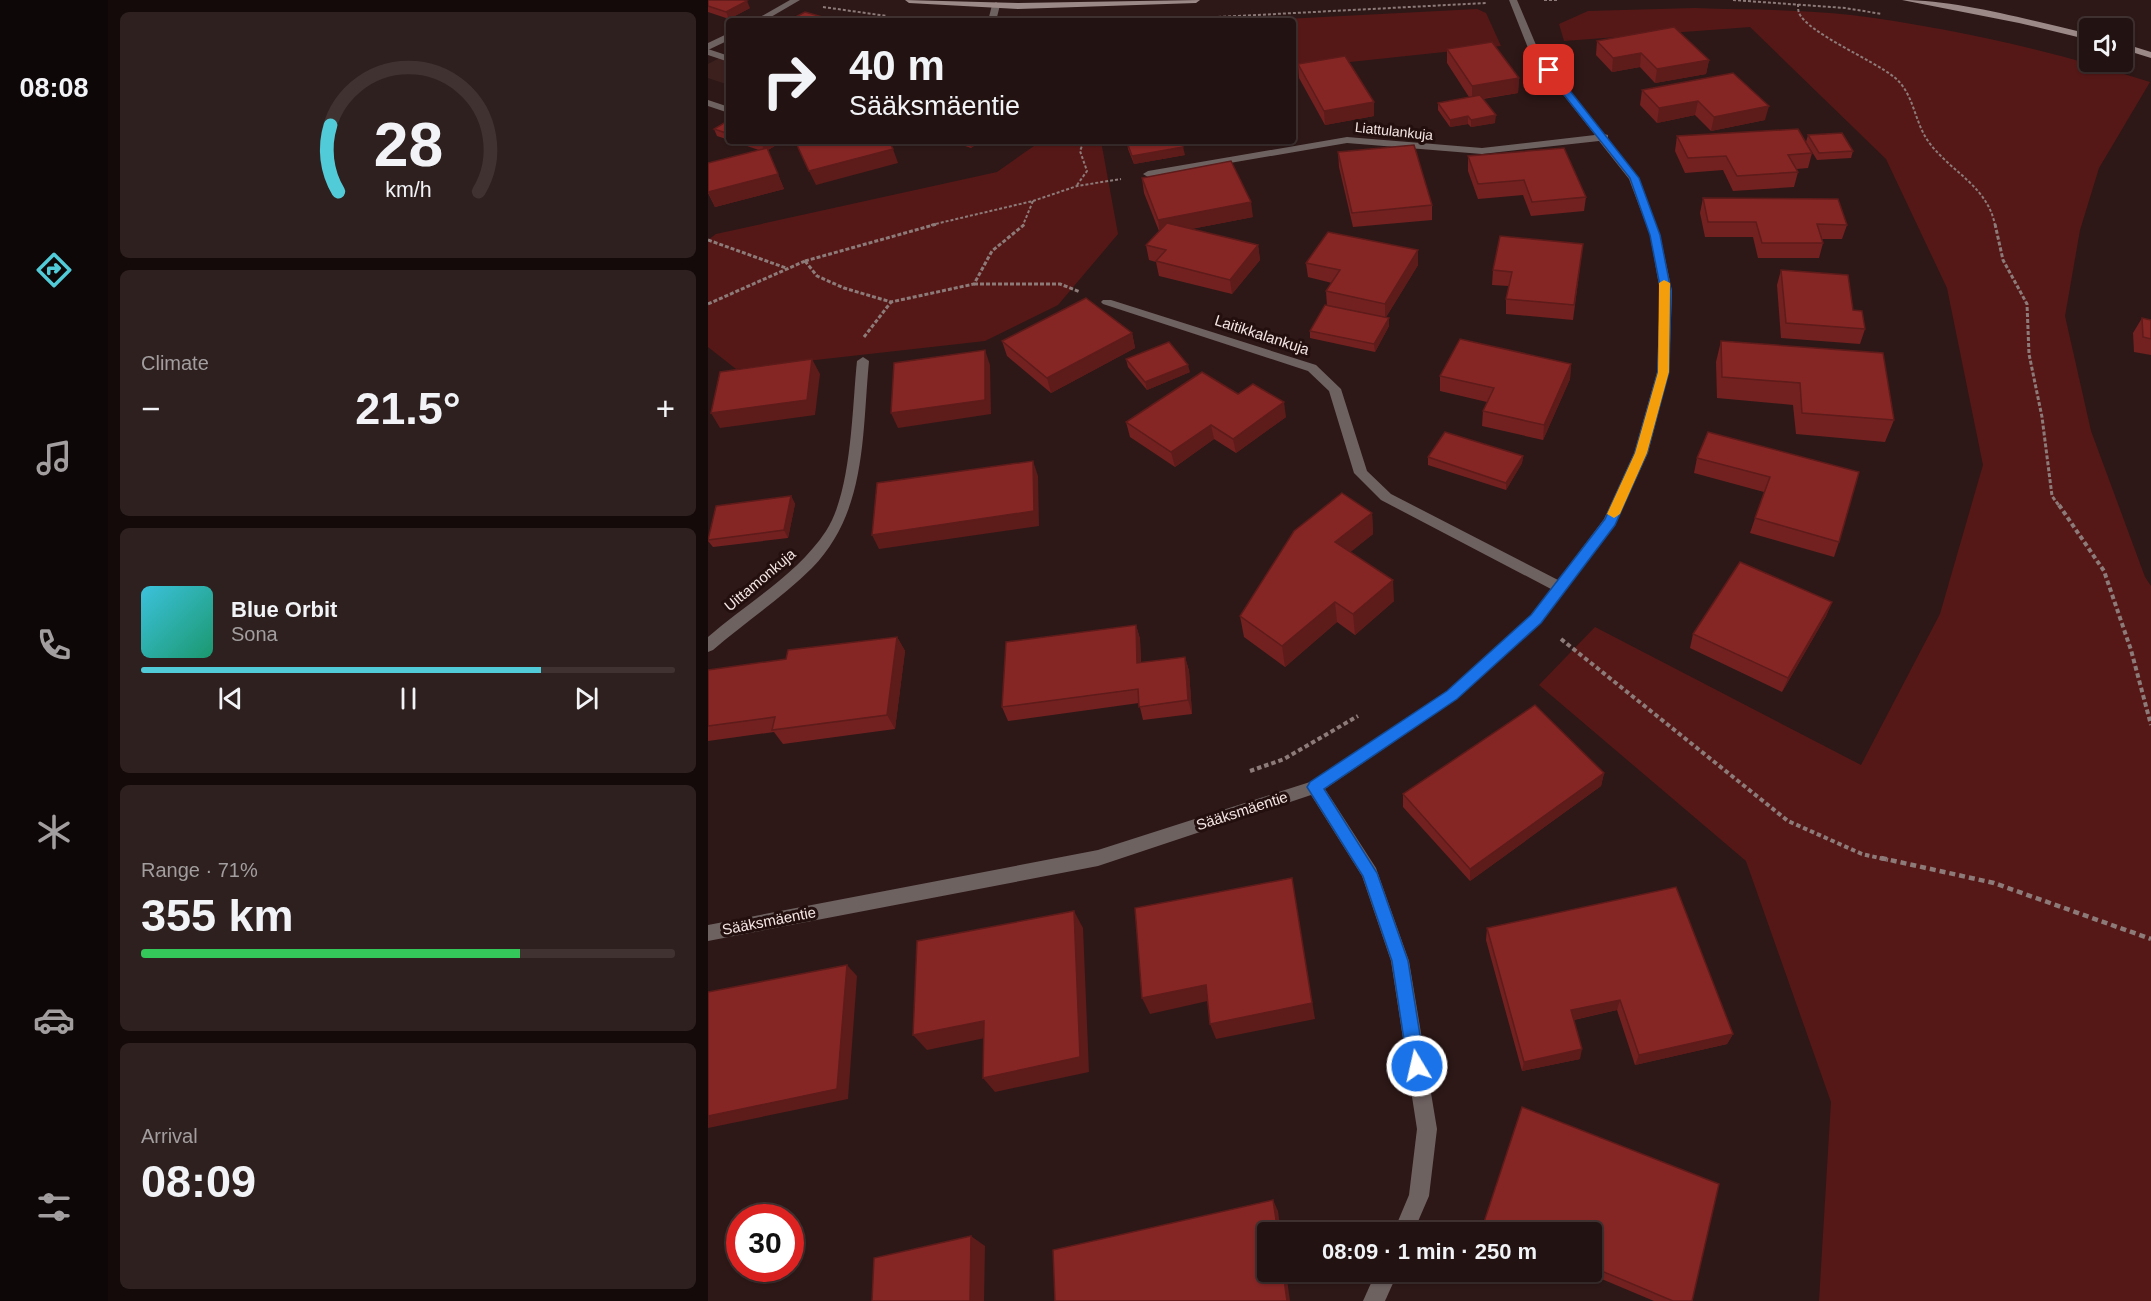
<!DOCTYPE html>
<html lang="en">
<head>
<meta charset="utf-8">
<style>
  :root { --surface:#221211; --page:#2e201f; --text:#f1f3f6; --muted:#a29e9f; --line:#3f3231; --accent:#52cbd8 }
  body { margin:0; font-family:Helvetica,sans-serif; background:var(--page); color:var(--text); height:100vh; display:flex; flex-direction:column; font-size:22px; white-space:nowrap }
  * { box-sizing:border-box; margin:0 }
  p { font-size:20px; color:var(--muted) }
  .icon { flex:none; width:33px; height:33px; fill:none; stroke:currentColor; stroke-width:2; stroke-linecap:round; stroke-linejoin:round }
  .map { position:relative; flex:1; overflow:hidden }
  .details { display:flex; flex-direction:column; gap:12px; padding:12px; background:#130a09; width:600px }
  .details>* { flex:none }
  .banner { position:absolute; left:18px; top:18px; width:570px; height:126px; border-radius:6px; box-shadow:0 2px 4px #0004,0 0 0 2px var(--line); background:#221211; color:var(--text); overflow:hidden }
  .buttons { position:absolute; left:1371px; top:18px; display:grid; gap:12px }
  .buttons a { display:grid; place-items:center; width:54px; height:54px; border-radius:6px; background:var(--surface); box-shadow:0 2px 4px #0004,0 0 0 2px var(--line); font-size:30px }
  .speed { position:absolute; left:18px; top:1204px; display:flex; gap:12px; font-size:30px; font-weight:700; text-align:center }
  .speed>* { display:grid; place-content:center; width:78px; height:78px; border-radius:50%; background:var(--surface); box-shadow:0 2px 4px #0004,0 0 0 2px var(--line); line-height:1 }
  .speed .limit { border:9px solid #d22; background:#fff; color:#111 }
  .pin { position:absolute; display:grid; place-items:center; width:51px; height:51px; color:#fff; margin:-26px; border-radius:12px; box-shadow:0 3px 9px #0006 }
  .me { position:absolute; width:66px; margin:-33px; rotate:351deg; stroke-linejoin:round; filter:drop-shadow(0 0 4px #0008) }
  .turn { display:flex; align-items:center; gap:21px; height:126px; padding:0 24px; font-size:27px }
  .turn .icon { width:78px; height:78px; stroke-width:2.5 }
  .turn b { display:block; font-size:42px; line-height:51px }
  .big { font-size:45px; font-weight:700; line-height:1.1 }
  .details .card { flex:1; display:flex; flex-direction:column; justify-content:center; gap:9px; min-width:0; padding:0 21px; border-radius:9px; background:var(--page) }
  .details .dial { align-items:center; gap:0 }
  .dial svg { height:156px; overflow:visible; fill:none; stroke:var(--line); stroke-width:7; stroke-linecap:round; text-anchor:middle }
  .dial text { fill:var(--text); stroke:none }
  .song { display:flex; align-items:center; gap:18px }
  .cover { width:72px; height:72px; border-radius:9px; background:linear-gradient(135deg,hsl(190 70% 55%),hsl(160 70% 35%)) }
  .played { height:6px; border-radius:3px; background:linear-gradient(90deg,var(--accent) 75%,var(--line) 75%) }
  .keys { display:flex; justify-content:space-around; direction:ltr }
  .heat { display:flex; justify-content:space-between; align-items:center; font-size:33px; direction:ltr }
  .charge { height:9px; border-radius:4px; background:linear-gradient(90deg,#34c759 71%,var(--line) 0) }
  .trip { position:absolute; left:549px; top:1222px; width:345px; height:60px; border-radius:6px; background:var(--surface); box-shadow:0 2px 4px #0004,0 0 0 2px var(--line); font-weight:700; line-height:60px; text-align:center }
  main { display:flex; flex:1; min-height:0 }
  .dock { display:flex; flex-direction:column; width:108px; justify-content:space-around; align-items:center; background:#0e0707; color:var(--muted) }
  .dock .icon { width:42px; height:42px }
  .dock .selected { color:var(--accent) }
  .dock b { font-size:27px; color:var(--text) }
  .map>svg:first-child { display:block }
  .built { fill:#3b201e }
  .green { fill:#551817 }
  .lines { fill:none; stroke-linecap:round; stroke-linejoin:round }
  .path-far3 { stroke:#8c7b79; stroke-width:2; stroke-dasharray:3 2; stroke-linecap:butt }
  .path-far2 { stroke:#8c7b79; stroke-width:3; stroke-dasharray:4 2; stroke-linecap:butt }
  .path-far1 { stroke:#8c7b79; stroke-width:4; stroke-dasharray:4.5 3; stroke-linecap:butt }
  .path { stroke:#8c7b79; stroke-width:4.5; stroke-dasharray:6 4; stroke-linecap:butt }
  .lane { fill:#6e6261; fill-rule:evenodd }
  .street { fill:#6e6261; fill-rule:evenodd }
  .secondary { fill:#9b8987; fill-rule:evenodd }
  .wall { fill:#722120 }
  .shaded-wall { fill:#5d1b1a }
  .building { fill:#852625; stroke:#5d1b1a; stroke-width:1.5 }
  .route { fill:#1a73e8; stroke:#114b97; stroke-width:1.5 }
  .slow { fill:#f59e0b }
  .labels { text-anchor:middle; stroke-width:6; stroke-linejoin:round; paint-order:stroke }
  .far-street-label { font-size:14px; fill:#f4e6e4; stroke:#220f0e }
  .street-label { font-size:15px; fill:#f4e6e4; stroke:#220f0e }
</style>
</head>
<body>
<main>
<nav class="dock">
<b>08:08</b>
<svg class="icon selected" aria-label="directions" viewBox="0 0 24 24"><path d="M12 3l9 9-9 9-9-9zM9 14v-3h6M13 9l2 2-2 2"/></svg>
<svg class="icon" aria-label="music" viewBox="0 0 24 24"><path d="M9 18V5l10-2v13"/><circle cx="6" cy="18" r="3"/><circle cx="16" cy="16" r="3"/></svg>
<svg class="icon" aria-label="phone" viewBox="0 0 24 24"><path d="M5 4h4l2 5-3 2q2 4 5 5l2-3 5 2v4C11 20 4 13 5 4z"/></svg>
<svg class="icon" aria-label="climate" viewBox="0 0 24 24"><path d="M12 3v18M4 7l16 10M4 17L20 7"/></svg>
<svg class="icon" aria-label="car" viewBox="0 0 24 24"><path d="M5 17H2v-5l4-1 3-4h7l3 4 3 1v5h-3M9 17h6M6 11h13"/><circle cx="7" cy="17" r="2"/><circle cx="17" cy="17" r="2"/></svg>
<svg class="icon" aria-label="filters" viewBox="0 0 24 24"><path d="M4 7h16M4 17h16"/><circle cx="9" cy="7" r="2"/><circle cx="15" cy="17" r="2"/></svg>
</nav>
<section class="details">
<div class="card dial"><svg viewBox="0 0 100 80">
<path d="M14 69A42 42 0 1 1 86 69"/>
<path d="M14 69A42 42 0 0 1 10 35" stroke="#52cbd8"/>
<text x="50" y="56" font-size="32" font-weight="700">28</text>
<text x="50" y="72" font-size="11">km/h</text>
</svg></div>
<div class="card"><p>Climate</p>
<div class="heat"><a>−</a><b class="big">21.5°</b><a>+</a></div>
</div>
<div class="card">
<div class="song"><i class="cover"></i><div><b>Blue Orbit</b><p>Sona</p></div></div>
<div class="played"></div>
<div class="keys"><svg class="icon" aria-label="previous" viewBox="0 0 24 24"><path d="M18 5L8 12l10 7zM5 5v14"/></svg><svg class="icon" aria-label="pause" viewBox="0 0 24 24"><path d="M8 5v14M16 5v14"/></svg><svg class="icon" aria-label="next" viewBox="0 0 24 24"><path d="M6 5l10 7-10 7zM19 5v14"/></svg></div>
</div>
<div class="card"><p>Range · 71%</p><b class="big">355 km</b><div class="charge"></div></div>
<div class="card"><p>Arrival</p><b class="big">08:09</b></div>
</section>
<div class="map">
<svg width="1443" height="1301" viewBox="0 0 1443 1301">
  <rect width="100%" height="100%" fill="#2d1817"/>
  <polygon class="built" points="21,53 21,85 0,78 0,64"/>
  <g class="green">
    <path d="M987,8C1039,10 1092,9 1143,15C1245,28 1345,51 1442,82L1391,168L1372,230L1357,316L1383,431L1437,577L1443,586V1301H1111L1123,1102L1038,861L831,685L887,627L1153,765L1232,614L1275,465L1239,288L1178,159L1042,27L856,41L851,24L880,11Z"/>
    <polygon points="769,9 778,13 793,46 585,68 585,21 572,21 577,19"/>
    <polygon points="333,141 393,141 410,234 350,305 277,341 28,369 0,347 0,240 8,234 289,172"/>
  </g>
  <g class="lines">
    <g class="path-far3">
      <polyline points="836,0 851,0"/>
      <polyline points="1025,0 1137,8 1174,14"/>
      <path d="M1090,4C1090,7 1090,10 1091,13C1100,33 1165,60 1186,77C1206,93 1206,121 1220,141C1242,172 1279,185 1287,225"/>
      <polyline points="115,7 179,16"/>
      <polyline points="510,17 778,3"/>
      <polyline points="369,185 379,171 372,151 376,141"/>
      <polyline points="325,201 369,186 413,179"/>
      <polyline points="223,225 325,201 315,225"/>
    </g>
    <g class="path-far2">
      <polyline points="1287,224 1295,260 1319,304 1321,354 1334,417 1344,496 1352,507"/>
      <polyline points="0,240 78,268"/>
      <polyline points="97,261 109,276 136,288 183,302 266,284 284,251 317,224"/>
      <polyline points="97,261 229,224"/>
      <polyline points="266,284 352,284 372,292"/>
      <polyline points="0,304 97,261"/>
      <polyline points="156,337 183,302"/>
    </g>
    <g class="path-far1">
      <polyline points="1351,505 1396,571 1423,650 1443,725"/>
      <polyline points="853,639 1080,821 1154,854 1180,860"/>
      <polyline points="542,771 576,759 650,716"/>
    </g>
    <polyline class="path" points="1173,858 1286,883 1443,939"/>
    <g class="lane">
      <polygon points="288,2 292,5 288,21 280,21 284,5"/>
      <polygon points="0,49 21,56 21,62 0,55"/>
      <polygon points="0,100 21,107 21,113 0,106"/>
    </g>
    <g class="street">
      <polygon points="82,0 92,0 56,21 45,21"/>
      <polygon points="801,0 809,0 831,52 896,134 900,135 900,139 931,178 952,235 964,291 961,372 940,453 907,525 833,623 749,699 617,789 668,868 701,961 729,1129 721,1196 705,1233 685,1233 701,1195 709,1129 683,961 654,876 603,795 390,866 0,941 0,925 390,850 602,782 739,691 823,615 843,589 673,500 646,473 621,391 600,371 395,304 393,302 395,300 403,300 608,365 633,389 659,471 683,494 850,580 896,519 926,453 949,372 952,291 942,235 921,179 891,141 774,154 639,143 440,177 435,174 440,171 639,137 774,148 887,135 822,53"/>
      <polygon points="21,33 21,40 0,50 0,43"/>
      <path d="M155,357L161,361C154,434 159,512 104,568C74,598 37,622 5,650L0,652V637C39,603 89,575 118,531C144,491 144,408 149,361Z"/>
      <polygon points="668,1272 690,1272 677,1301 655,1301"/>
    </g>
    <g class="secondary">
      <polygon points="197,0 310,3 492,0 488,3 310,9 201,3"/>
      <path d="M1194,0C1252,0 1324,21 1382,34V40L1311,23Z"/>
      <polygon points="1414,43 1443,52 1443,58 1414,49"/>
    </g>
  </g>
  <g class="wall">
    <polygon points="0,0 42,8 21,19 0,12"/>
    <polygon points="889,41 1001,60 998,74 947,83 932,67 904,72 888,55"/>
    <polygon points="739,49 811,78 810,93 775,99 787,123 763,127 760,124 742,127 730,110 730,103 761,97 739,63"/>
    <polygon points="590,64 666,102 666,116 617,125 591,78"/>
    <polygon points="1025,73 1057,120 1003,131 987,115 949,123 932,105 934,90"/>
    <polygon points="21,120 21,140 9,136 6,129"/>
    <polygon points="1100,135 1145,151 1143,158 1109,160 1098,142"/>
    <polygon points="969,136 1104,153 1100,168 1088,169 1090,172 1086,187 1025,191 1015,170 977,173 967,151"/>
    <polygon points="24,141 75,141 60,150 76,189 7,207 0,193 0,163 51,150"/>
    <polygon points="242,141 273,141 263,148"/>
    <polygon points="419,142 477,155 426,164 420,149"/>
    <polygon points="630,152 724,205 724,220 645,227 631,167"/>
    <polygon points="760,156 878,197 876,211 823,216 815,195 770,199 760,171"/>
    <polygon points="434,178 545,217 483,229 550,245 552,260 524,294 451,276 448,262 441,260 438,245 451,231 436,193"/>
    <polygon points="995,198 1139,225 1134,239 1114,239 1115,243 1111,258 1050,258 1045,237 997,237 992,213"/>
    <polygon points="875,244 865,320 798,314 798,299 801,286 784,285 785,270"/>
    <polygon points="598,263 710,265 678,317 681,318 681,326 667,352 602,338 602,331 619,306 618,291 624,283 600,277"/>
    <polygon points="1073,270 1145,310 1157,329 1152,344 1073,338 1069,285"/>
    <polygon points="1434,318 1443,320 1443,355 1426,352 1425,333"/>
    <polygon points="424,333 427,348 343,393 299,356 294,341"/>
    <polygon points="1013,341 1186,420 1177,442 1088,434 1085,405 1009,398 1008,362"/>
    <polygon points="418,359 482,372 439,390 420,367"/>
    <polygon points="863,364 862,379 835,440 774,426 775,411 779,402 732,391 732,376"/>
    <polygon points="530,394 578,417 528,453 506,439 467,467 422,437 418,422"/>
    <polygon points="815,456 814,463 798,490 720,465 720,457"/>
    <polygon points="989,458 1151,472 1131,542 1126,557 1042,533 1056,492 986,473"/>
    <polygon points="83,496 87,504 80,538 5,547 0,541 0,537"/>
    <polygon points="664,513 665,534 642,552 686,601 647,635 629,622 577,667 536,637 532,616"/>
    <polygon points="1124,602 1118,616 1074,692 982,648 985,634"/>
    <polygon points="428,625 432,639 433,663 477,657 481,671 484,714 435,720 431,703 300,721 294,707"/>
    <polygon points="189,637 197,651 187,729 75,744 66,732 0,741 0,670 78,659"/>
    <polygon points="896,773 893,786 762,881 695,807 695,794"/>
    <polygon points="779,928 1025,1034 1019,1044 927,1065 909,1010 866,1020 872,1059 814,1071 778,940"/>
    <polygon points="814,1107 1011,1184 984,1301 946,1301 877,1272 884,1272 884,1233 784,1233 775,1229 776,1222"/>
  </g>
  <g class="shaded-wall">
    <polygon points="39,1 42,8 21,19 18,12"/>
    <polygon points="933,53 932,67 904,72 905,58"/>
    <polygon points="1001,60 998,74 947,83 949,69"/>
    <polygon points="811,78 810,93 764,100 764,86"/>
    <polygon points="990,101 987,115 949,123 951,108"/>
    <polygon points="666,102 666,116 617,125 616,111"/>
    <polygon points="1061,106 1057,120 1003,131 1006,117"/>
    <polygon points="788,115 787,123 763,127 763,120"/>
    <polygon points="760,116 760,124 742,127 742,120"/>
    <polygon points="59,141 75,141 60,150 76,189 7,207 0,192 57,152 54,145"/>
    <polygon points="261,141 273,141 263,148"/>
    <polygon points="475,147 477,155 426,164 424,156"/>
    <polygon points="185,149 190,163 108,185 101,171"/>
    <polygon points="543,202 545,217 452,235 450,220"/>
    <polygon points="550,245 552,260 524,294 522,280"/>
    <polygon points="710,250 710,265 677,319 677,304"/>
    <polygon points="681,318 681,326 667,352 666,344"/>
    <polygon points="424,333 427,348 343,393 339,378"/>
    <polygon points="277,350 282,365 283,414 190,428 183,413"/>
    <polygon points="104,359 112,374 107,415 12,428 3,413"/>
    <polygon points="863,364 862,379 835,440 836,425"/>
    <polygon points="480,365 482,372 439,390 437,382"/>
    <polygon points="576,402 578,417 528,453 525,439"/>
    <polygon points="503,425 506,439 467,467 463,452"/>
    <polygon points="815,456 814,463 798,490 798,483"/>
    <polygon points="325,461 330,476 331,526 171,549 164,535"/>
    <polygon points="83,496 87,504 80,538 76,530"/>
    <polygon points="664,513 665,534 629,563 627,542"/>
    <polygon points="685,580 686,601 647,635 645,614"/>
    <polygon points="627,602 629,622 577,667 574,646"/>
    <polygon points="1124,602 1118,616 1074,692 1080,678"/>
    <polygon points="428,625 432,639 433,677 429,663"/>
    <polygon points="189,637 197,651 187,729 179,715"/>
    <polygon points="477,657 481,671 484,714 480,700"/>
    <polygon points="896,773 893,786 762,881 762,869"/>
    <polygon points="584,878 607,1019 508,1039 502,1024"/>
    <polygon points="366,911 375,928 381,1072 287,1092 275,1078"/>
    <polygon points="139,965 149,976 140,1099 0,1128 0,1116"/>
    <polygon points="498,985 504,1000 442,1014 434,998"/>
    <polygon points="912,1000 909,1010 860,1021 863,1010"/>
    <polygon points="276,1021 287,1036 219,1050 205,1035"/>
    <polygon points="1025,1034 1019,1044 927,1065 931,1055"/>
    <polygon points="874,1049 872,1059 814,1071 816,1062"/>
    <polygon points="565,1200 570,1211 573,1233 570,1233"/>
    <polygon points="263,1236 277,1246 276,1301 262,1301"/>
    <polygon points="575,1272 578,1272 582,1301 579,1301"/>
  </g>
  <g class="building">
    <polygon points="0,0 36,0 39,1 18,12 0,6"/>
    <polygon points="97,12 128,21 80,21"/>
    <polygon points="966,27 1001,60 949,69 933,53 905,58 889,41"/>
    <polygon points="784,42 811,78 764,86 739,49"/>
    <polygon points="637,56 666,102 616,111 590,64"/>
    <polygon points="1025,73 1061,106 1006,117 990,101 951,108 934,90"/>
    <polygon points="772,95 788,115 763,120 760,116 742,120 730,103"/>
    <polygon points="21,120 21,134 6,129"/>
    <polygon points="1090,129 1104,153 1080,155 1090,172 1029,176 1018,156 980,158 969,136"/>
    <polygon points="1134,133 1145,151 1111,153 1100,135"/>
    <polygon points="43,141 59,141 54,145"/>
    <polygon points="104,141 181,141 185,149 101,171 89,145"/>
    <polygon points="425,141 473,141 475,147 424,156 419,142"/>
    <polygon points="706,145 724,205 644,213 630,152"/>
    <polygon points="59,148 70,174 0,192 0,163"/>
    <polygon points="856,148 878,197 824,202 816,180 770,184 760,156"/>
    <polygon points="523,161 543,202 450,220 434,178"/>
    <polygon points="995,198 1130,199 1139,225 1109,224 1115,243 1054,243 1048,222 1000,222"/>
    <polygon points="459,223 550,245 522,280 448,261 458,250 438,245"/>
    <polygon points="620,232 710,250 677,304 618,291 632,270 598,263"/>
    <polygon points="792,236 875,244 866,305 798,299 804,272 785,270"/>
    <polygon points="1073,270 1140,275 1145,310 1154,311 1157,329 1078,323"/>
    <polygon points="378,298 424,333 339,378 294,341"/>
    <polygon points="617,305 681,318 666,344 602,331"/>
    <polygon points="1434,318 1443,320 1443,339 1435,337"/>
    <polygon points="752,339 863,364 836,425 775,411 786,388 732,376"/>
    <polygon points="1013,341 1175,353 1186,420 1094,413 1092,383 1014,377"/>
    <polygon points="461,342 480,365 437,382 418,359"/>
    <polygon points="277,350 277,400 183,413 186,363"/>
    <polygon points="104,359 99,400 3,413 12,372"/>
    <polygon points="494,372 530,394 545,384 576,402 525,439 503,425 463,452 418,422"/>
    <polygon points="737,432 815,456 798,483 720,457"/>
    <polygon points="1000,432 1151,472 1131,542 1047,518 1062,477 989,458"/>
    <polygon points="325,461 326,511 164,535 169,483"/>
    <polygon points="634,493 664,513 627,542 685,580 645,614 627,602 574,646 532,616 586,531"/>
    <polygon points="83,496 76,530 0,540 8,506"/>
    <polygon points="1032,562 1124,602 1080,678 985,634"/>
    <polygon points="428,625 429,663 477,657 480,700 431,707 430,689 294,707 298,642"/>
    <polygon points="189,637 179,715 64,730 67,717 0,726 0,670 78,659 80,650"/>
    <polygon points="827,705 896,773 762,869 695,794"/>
    <polygon points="584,878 604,1003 502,1024 498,985 434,998 427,908"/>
    <polygon points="968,887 1025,1034 931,1055 912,1000 863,1010 874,1049 816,1062 779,928"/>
    <polygon points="366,911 372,1057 275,1078 276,1021 205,1035 209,941"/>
    <polygon points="139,965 129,1089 0,1116 0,992"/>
    <polygon points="814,1107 1011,1184 984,1301 965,1301 884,1267 884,1233 803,1233 776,1222"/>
    <polygon points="565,1200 570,1233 560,1233 560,1272 575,1272 579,1301 347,1301 345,1250"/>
    <polygon points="263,1236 262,1301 164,1301 166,1258"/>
  </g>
  <polygon class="route" points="841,67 844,68 931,178 952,235 963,291 961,372 939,453 907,525 833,623 749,699 616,789 669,873 700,961 717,1066 715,1072 709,1075 702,1072 700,1066 684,961 655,876 599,787 602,782 739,691 823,615 897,519 927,453 950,372 953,291 942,235 922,178 838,72 836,70"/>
  <polygon class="slow" points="956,280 962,283 961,372 939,453 912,514 906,518 899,514 927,453 950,372 951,283"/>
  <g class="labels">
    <g class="far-street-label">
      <text transform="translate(686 131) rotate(6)" y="5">Liattulankuja</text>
    </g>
    <g class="street-label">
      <text transform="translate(554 335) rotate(18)" y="5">Laitikkalankuja</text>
      <text transform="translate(52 580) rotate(-40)" y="5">Uittamonkuja</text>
      <text transform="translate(534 811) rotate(-18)" y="5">Sääksmäentie</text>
      <text transform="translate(61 921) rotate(-11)" y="5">Sääksmäentie</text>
    </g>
  </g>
</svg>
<div class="buttons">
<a><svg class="icon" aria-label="sound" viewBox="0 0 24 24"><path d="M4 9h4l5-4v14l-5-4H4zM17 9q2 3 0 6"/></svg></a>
</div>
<div class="speed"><div class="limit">30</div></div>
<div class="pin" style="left:841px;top:70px;background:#d93025"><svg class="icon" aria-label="arrive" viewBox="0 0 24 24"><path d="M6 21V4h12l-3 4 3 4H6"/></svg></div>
<svg class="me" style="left:709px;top:1066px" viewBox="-20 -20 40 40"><circle r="17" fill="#1a73e8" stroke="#fff" stroke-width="3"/><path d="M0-11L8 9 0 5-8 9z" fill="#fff"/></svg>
<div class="trip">08:09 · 1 min · 250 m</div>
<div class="banner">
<div class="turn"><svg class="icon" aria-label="right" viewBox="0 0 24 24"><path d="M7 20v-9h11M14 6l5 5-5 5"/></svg><div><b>40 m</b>Sääksmäentie</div></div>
</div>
</div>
</main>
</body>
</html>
